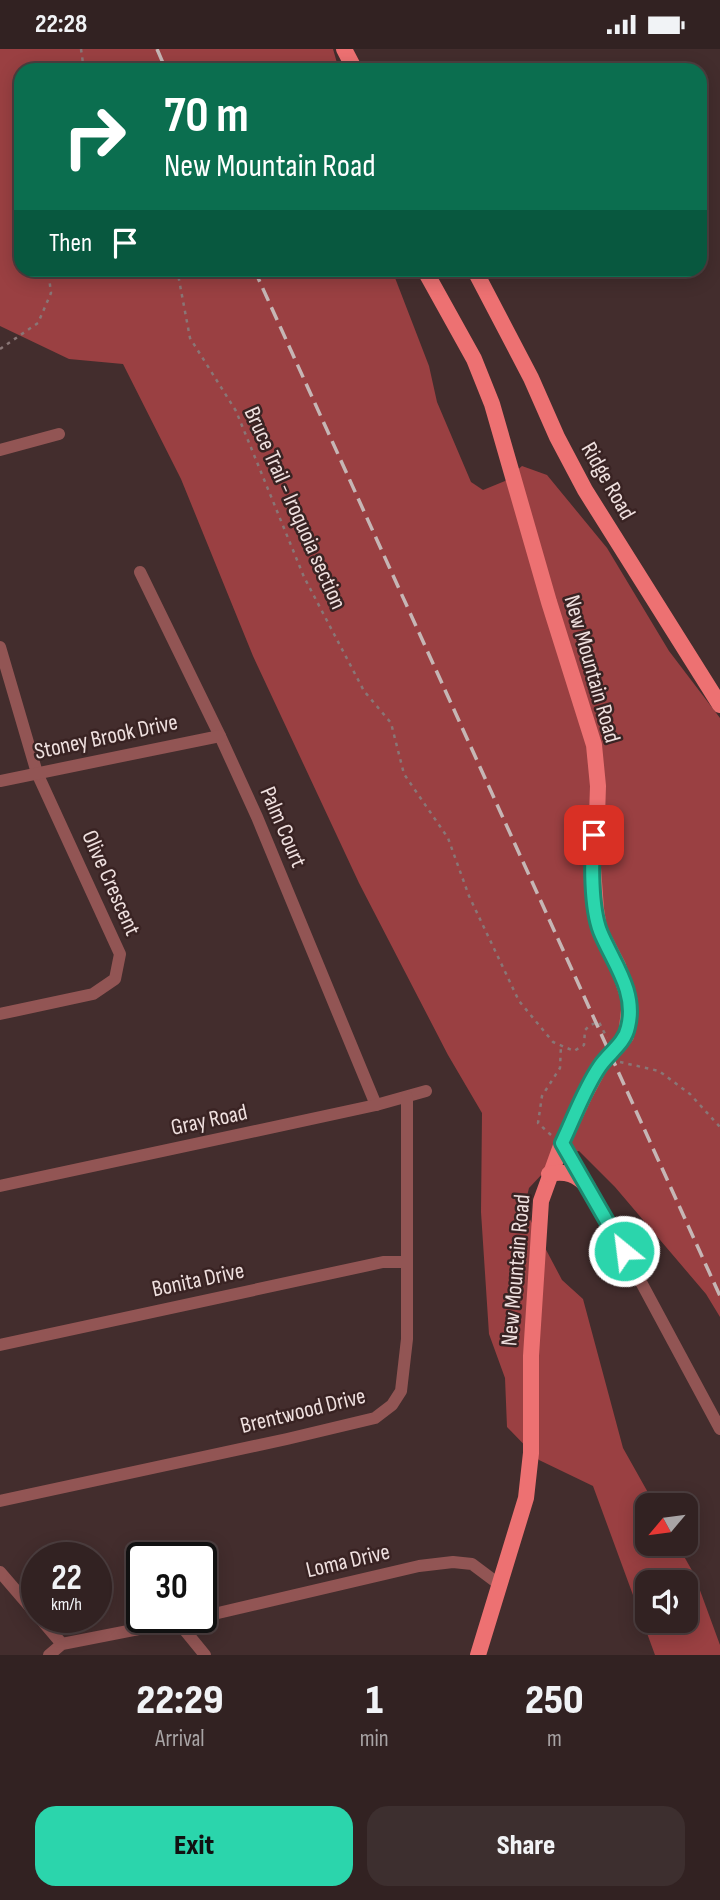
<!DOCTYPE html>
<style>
:root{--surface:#322222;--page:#3d2f2f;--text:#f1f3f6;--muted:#a8a4a5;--line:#4d3f40;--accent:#2bd5ac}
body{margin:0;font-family:"Sofia Sans Condensed",sans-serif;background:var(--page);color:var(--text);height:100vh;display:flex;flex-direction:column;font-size:26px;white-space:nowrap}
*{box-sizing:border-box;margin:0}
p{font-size:23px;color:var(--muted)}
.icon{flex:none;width:38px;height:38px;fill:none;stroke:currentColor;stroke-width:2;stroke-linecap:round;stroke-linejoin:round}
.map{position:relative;height:1606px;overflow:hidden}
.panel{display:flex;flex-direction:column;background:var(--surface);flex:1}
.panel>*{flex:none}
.banner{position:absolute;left:14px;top:14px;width:693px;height:214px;border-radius:21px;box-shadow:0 4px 18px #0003,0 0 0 2px var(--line);background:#0b6e4f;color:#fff;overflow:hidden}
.needle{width:46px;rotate:241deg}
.tools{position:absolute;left:635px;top:1444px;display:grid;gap:14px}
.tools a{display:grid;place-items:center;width:63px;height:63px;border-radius:14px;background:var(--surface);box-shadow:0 4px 18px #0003,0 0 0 2px var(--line);font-size:35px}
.speed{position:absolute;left:21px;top:1493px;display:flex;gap:14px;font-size:35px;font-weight:700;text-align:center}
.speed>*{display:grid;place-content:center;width:91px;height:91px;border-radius:50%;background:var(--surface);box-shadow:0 4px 18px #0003,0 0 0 2px var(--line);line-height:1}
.speed small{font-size:18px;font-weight:400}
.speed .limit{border:4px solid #111;border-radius:10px;background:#fff;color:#111}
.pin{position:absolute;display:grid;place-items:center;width:60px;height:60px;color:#fff;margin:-30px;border-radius:14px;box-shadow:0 4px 10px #0006}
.me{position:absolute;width:77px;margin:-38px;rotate:331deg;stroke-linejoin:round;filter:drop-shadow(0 0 5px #0008)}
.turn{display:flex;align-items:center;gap:24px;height:147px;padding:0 35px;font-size:32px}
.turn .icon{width:91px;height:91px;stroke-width:2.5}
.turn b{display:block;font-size:49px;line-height:60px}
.then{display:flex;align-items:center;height:66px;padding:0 35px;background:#0003;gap:14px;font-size:26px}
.eta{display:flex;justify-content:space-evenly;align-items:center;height:119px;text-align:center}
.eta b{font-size:42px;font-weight:800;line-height:49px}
.action{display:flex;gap:14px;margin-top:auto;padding:14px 35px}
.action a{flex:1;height:80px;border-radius:21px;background:var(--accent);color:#111;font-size:28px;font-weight:800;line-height:80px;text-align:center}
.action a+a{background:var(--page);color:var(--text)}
.status{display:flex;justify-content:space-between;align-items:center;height:49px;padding:0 35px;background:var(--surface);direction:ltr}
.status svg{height:19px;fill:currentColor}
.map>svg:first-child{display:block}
.forest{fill:#9a4042;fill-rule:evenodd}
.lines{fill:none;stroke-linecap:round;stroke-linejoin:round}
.path{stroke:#897676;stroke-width:2.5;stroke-dasharray:3.5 5;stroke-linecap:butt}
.minor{stroke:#925554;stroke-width:12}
.major{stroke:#ed7172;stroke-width:16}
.rail{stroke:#c6b6b5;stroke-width:3.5;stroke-dasharray:14 7;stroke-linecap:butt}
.route-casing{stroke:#1c8a70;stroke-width:18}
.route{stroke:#2bd5ac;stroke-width:12}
.labels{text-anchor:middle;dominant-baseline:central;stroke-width:5;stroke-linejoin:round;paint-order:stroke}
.street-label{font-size:23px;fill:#efe0df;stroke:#392323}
</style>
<div class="status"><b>22:28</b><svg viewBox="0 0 49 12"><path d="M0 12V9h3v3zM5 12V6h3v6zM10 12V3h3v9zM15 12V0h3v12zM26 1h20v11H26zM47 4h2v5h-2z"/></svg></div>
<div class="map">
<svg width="720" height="1606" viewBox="0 0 720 1606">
<rect width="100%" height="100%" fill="#432d2d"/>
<path class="forest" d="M 0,0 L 333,0 L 339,21 L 21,21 L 21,220 L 392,221 L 429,317 L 437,353 L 471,433 L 483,441 L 505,432 L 522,417 L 547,426 L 607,499 L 669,602 L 720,669 L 720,1268 L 706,1245 L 615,1138 L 579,1102 L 560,1106 L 529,1139 L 524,1159 L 562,1231 L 583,1250 L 623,1399 L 655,1456 L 648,1456 L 648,1494 L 677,1495 L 694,1525 L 720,1596 L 720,1606 L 655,1606 L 593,1437 L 539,1411 L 507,1378 L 505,1329 L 489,1285 L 481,1163 L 482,1064 L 448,1006 L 359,834 L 253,607 L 181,430 L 123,315 L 69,310 L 0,277 ZM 648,1533 L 686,1533 L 686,1572 L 648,1572 Z"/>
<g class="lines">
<g class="path">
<polyline points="81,0 84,21"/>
<polyline points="177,220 190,289 236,362 304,528 364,642 391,674 404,725 448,789 469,847 519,952 553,993 574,1002 584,996 585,981 590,976 599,973 607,989"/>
<polyline points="0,300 38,274 51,244 48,220"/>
<polyline points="620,1013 659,1022 690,1045 720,1078"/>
<polyline points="551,1086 538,1074 542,1047 560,1019 561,996"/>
</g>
<g class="minor">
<polyline points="0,401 59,385"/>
<polyline points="140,523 220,687 257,768 376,1056"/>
<polyline points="0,598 37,724 120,905 115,930 93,945 0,965"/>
<polyline points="0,732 220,687"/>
<polyline points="562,1094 613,1181 720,1380"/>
<polyline points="0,1137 376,1056 426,1042"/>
<polyline points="0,1296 383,1213 407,1213"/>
<polyline points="0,1452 287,1390 375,1369 392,1356 401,1342 407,1290 407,1048"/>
<polyline points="0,1523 37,1566"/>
<polyline points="39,1568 62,1595"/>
<polyline points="201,1568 419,1517 453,1513 472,1515 500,1536"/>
<polyline points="178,1573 205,1606"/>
<polyline points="49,1606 62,1595 200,1568"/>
</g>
<g class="major">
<polyline points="344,0 355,21"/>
<polyline points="424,220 474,310 492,355 549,553 594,696 598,737 597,767 592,805 596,860 599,880 618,917 630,953 626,987 600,1017 584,1047 562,1094 541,1152 531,1307 531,1404 526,1449 478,1606"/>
<polyline points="474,220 531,329 557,388 585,441 720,656"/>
<path d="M 549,1125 C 566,1121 577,1126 588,1138"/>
</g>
<g class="rail">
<polyline points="157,0 166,21"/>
<polyline points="254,220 720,1247"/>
</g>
</g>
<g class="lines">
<defs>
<path id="route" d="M 594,786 C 591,812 591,858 600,882 C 613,914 637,942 628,978 C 625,994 609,1004 600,1017 C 584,1040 574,1069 562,1094 L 624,1202"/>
</defs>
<use href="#route" class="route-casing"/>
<use href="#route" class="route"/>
</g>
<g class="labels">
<g class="street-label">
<text transform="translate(608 432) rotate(60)">Ridge Road</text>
<text transform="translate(295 459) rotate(66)">Bruce Trail - Iroquoia section</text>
<text transform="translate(592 620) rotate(74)">New Mountain Road</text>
<text transform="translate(106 688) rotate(-12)">Stoney Brook Drive</text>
<text transform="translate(283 778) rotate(67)">Palm Court</text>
<text transform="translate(111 834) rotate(66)">Olive Crescent</text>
<text transform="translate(209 1071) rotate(-12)">Gray Road</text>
<text transform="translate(516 1221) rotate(-85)">New Mountain Road</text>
<text transform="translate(198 1231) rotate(-12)">Bonita Drive</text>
<text transform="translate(303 1362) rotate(-14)">Brentwood Drive</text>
<text transform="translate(348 1512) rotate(-13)">Loma Drive</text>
</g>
</g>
</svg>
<div class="tools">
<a><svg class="needle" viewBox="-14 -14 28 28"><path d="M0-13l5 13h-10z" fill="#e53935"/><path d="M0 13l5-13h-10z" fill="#a8a4a5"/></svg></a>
<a><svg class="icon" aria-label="sound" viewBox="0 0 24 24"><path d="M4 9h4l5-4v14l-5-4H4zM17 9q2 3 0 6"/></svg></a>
</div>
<div class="speed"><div>22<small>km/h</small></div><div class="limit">30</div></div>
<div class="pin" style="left:594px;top:786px;background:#d93025"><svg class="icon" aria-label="arrive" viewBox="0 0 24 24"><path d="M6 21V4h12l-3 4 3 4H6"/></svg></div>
<svg class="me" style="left:624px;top:1202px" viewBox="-20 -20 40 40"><circle r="17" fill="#2bd5ac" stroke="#fff" stroke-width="3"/><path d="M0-11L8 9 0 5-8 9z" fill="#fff"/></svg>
<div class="banner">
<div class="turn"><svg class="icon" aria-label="right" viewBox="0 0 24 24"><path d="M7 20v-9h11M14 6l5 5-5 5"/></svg><div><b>70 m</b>New Mountain Road</div></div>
<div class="then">Then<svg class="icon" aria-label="arrive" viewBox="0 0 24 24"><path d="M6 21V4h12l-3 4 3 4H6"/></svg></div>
</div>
</div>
<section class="panel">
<div class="eta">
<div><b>22:29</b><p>Arrival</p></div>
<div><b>1</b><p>min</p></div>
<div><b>250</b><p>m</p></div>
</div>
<div class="action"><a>Exit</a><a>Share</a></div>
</section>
